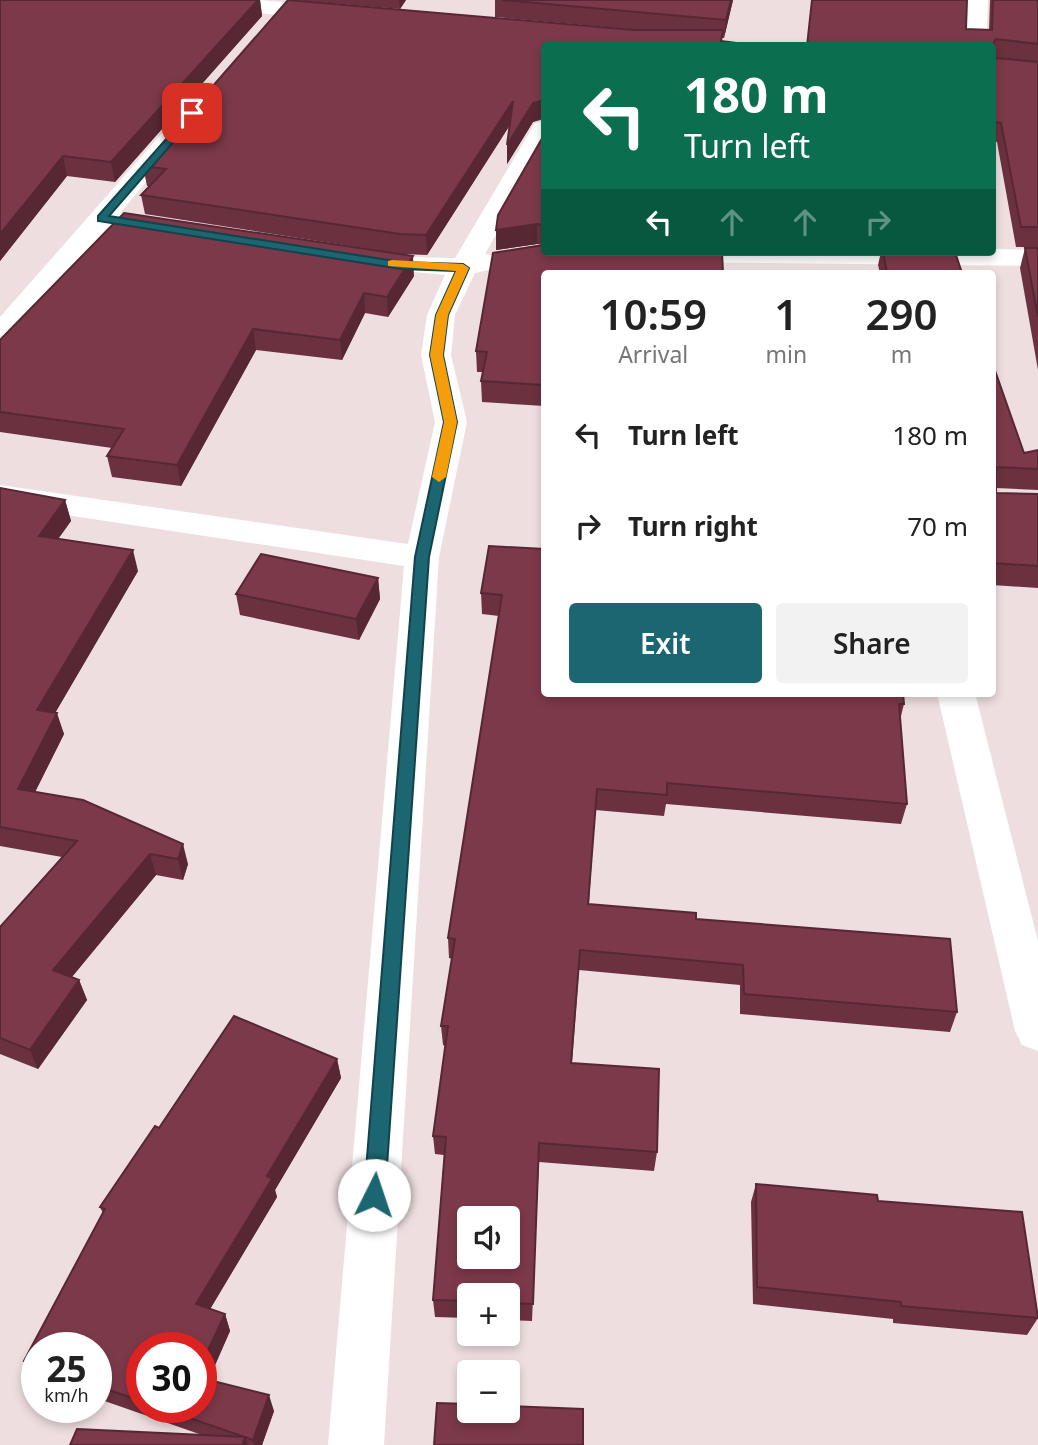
<!DOCTYPE html>
<meta charset="utf-8">
<style>
:root{--surface:#fff;--page:#f2f2f2;--text:#222;--muted:#767676;--accent:#1c6672}
body{margin:0;font-family:"Noto Sans",sans-serif;background:var(--page);color:var(--text);height:100vh;display:flex;flex-direction:column;font-size:26px;white-space:nowrap}
*{box-sizing:border-box;margin:0}
p{font-size:23px;color:var(--muted)}
.icon{flex:none;width:38px;height:38px;fill:none;stroke:currentColor;stroke-width:2;stroke-linecap:round;stroke-linejoin:round}
.map{position:relative;flex:1;overflow:hidden}
.details{position:absolute;left:541px;top:270px;width:455px;height:427px;display:flex;flex-direction:column;background:var(--surface);border-radius:7px;box-shadow:0 4px 10px #0003}
.details>*{flex:none}
.hud{position:absolute;left:541px;top:42px;width:455px;height:214px;border-radius:7px;box-shadow:0 4px 10px #0003;background:#0b6e4f;color:#fff;overflow:hidden}
.fabs{position:absolute;left:457px;top:1206px;display:grid;gap:14px}
.fabs a{display:grid;place-items:center;width:63px;height:63px;border-radius:7px;background:var(--surface);box-shadow:0 4px 10px #0003;font-size:35px}
.speed{position:absolute;left:21px;top:1332px;display:flex;gap:14px;font-size:35px;font-weight:700;text-align:center}
.speed>*{display:grid;place-content:center;width:91px;height:91px;border-radius:50%;background:var(--surface);box-shadow:0 4px 10px #0003;line-height:1}
.speed small{font-size:18px;font-weight:400}
.speed .limit{border:10px solid #d22;background:#fff;color:#111}
.pin{position:absolute;display:grid;place-items:center;width:60px;height:60px;color:#fff;margin:-30px;border-radius:14px;box-shadow:0 4px 10px #0006}
.me{position:absolute;width:77px;margin:-38px;rotate:4deg;stroke-linejoin:round;filter:drop-shadow(0 0 5px #0008)}
.turn{display:flex;align-items:center;gap:24px;height:147px;padding:0 28px;font-size:32px}
.turn .icon{width:91px;height:91px;stroke-width:2.5}
.turn b{display:block;font-size:49px;line-height:60px}
.lanes{display:flex;align-items:center;height:66px;padding:0 28px;background:#0003;justify-content:center;gap:35px;direction:ltr}
.lanes .off{opacity:.35}
.eta{display:flex;justify-content:space-evenly;align-items:center;height:119px;text-align:center}
.eta b{font-size:42px;font-weight:600;line-height:49px}
.action{display:flex;gap:14px;margin-top:auto;padding:14px 28px}
.action a{flex:1;height:80px;border-radius:7px;background:var(--accent);color:#fff;font-size:28px;font-weight:600;line-height:80px;text-align:center}
.action a+a{background:var(--page);color:var(--text)}
ul{padding:0;list-style:none}
li{display:flex;align-items:center;gap:21px;height:91px;padding:0 28px}
li div{flex:1}
li b{display:block;font-size:26px}
li em{font-style:normal}
.map>svg:first-child{display:block}
.lines{fill:none;stroke-linecap:round;stroke-linejoin:round}
.street{fill:#fff;fill-rule:evenodd}
.wall{fill:#6b313f;fill-rule:evenodd}
.shaded-wall{fill:#572833}
.building{fill:#7c3949;stroke:#572833;stroke-width:2;fill-rule:evenodd}
.route{fill:#1c6672;stroke:#12424a;stroke-width:2}
.slow{fill:#f59e0b}
</style>
<div class="map">
<svg width="1038" height="1445" viewBox="0 0 1038 1445">
<rect width="100%" height="100%" fill="#eedee0"/>
<g class="lines">
<g class="street">
<polygon points="176,0 259,0 331,6 339,8 342,13 339,18 331,20 187,6 179,5"/>
<polygon points="966,0 988,0 986,46 964,46"/>
<polygon points="544,121 544,149 485,254 497,256 501,262 497,268 475,273 455,315 451,355 467,422 439,557 384,1445 328,1445 404,566 0,505 0,485 408,544 435,422 421,355 427,315 445,275 363,267 353,265 349,259 353,253 363,251 409,257 455,258 532,128 535,123"/>
<polygon points="179,122 188,124 191,129 120,213 179,223 182,229 179,235 169,237 108,227 10,341 0,344 0,317 170,124"/>
<polygon points="992,249 1038,250 1038,266 669,262 659,260 655,254 992,252"/>
<polygon points="937,693 975,693 1038,941 1038,1051 1022,1045 1015,1031"/>
</g>
</g>
<g class="wall">
<polygon points="0,0 260,0 262,16 115,182 67,176 0,261"/>
<polygon points="288,0 634,30 639,30 495,17 495,0 733,0 724,38 722,38 722,41 760,46 544,46 544,119 533,122 507,164 507,145 510,125 427,255 401,254 145,214 141,195 149,186 147,186 143,166"/>
<polygon points="293,0 406,0 400,9"/>
<polygon points="990,0 1038,0 1038,247 1016,247 997,142 992,141 992,46 966,29 989,30"/>
<polygon points="544,135 544,245 537,244 496,250"/>
<polygon points="1025,248 1038,248 1038,370 1020,268"/>
<polygon points="881,252 955,252 962,273 880,273 878,265"/>
<polygon points="544,273 544,406 482,402 481,381 483,372 477,372 476,351"/>
<polygon points="414,276 388,317 365,313 342,360 256,350 181,486 112,477 107,456 112,448 0,432 0,340"/>
<polygon points="992,362 1024,453 1038,450 1038,490 996,488 996,493 1038,494 1038,588 992,585"/>
<polygon points="0,488 65,500 71,521 58,539 138,571 55,713 64,734 35,792 83,800 188,864 183,880 156,875 72,977 79,980 87,1000 38,1069 0,1054 0,927 62,857 0,846"/>
<polygon points="489,546 904,704 900,720 907,804 901,824 666,804 664,816 595,810 589,904 696,919 957,1012 950,1032 740,1014 740,985 579,970 572,1063 657,1152 654,1171 539,1162 532,1321 508,1320 508,1295 469,1295 469,1318 435,1317 433,1300 444,1155 435,1154 433,1136 445,1046 443,1045 441,1026 452,959 449,958 448,938 499,616 482,614 481,593"/>
<polygon points="378,578 380,599 359,640 240,615 236,594"/>
<path d="M 337,1059 L 341,1078 L 275,1190 L 277,1197 L 210,1309 L 225,1314 L 230,1331 L 208,1380 L 274,1411 L 262,1445 L 70,1445 L 202,1435 L 96,1398 L 96,1348 L 37,1348 L 37,1378 L 34,1377 L 24,1361 L 103,1213 L 100,1207 L 159,1128 ZM 142,1348 L 201,1407 L 142,1407 Z"/>
<polygon points="756,1184 878,1201 1038,1318 1027,1335 893,1323 893,1319 753,1304 751,1202"/>
</g>
<g class="shaded-wall">
<polygon points="258,0 260,0 262,16 115,182 111,162"/>
<polygon points="399,0 406,0 400,9"/>
<polygon points="731,0 733,0 724,38 726,20"/>
<polygon points="544,99 543,118 533,122 507,164 507,145 533,103"/>
<polygon points="513,101 513,120 427,255 426,235"/>
<polygon points="63,156 67,176 0,261 0,234"/>
<polygon points="537,224 537,244 496,250 496,230"/>
<polygon points="413,256 414,276 388,317 387,297"/>
<polygon points="364,293 365,313 342,360 340,340"/>
<polygon points="253,329 256,350 181,486 177,465"/>
<polygon points="65,500 71,521 45,557 39,536"/>
<polygon points="133,550 138,571 44,732 37,710"/>
<polygon points="378,578 380,599 359,640 356,619"/>
<polygon points="57,713 64,734 26,810 18,789"/>
<polygon points="183,844 188,864 183,880 178,859"/>
<polygon points="150,854 156,875 61,990 53,970"/>
<polygon points="79,980 87,1000 38,1069 30,1050"/>
<polygon points="337,1059 341,1078 275,1190 277,1197 203,1321 196,1304 267,1176"/>
<polygon points="225,1314 230,1331 203,1393 201,1389 201,1365"/>
<polygon points="269,1395 274,1411 262,1445 255,1445 253,1440"/>
<polygon points="245,1437 248,1445 242,1445"/>
</g>
<g class="building">
<polygon points="0,0 258,0 111,162 63,156 0,234"/>
<polygon points="288,0 634,30 723,30 721,41 760,46 544,46 544,100 533,103 507,145 513,101 426,235 400,234 141,195 166,169 143,166"/>
<polygon points="502,0 731,0 726,20"/>
<polygon points="812,0 967,0 966,29 992,30 993,0 1038,0 1038,44 996,39 994,42 994,55 996,58 1038,62 1038,227 1021,227 1001,123 992,122 992,46 807,46"/>
<polygon points="544,135 544,225 537,224 496,230 498,215"/>
<polygon points="124,213 413,256 387,297 364,293 340,340 253,329 177,465 107,456 124,429 0,412 0,340"/>
<polygon points="544,245 544,252 722,252 723,273 544,273 544,385 481,381 487,352 476,351 493,253 537,246"/>
<polygon points="1025,248 1038,248 1038,317"/>
<polygon points="883,252 955,252 962,273 887,273"/>
<polygon points="992,362 1024,453 1038,450 1038,469 996,467 996,493 1038,494 1038,566 992,563"/>
<polygon points="0,488 65,500 39,536 133,550 37,710 57,713 18,789 83,800 183,844 178,859 150,854 53,970 79,980 30,1050 0,1038 0,927 77,841 0,827"/>
<path d="M 489,546 L 544,549 L 544,693 L 903,693 L 904,704 L 899,704 L 907,804 L 667,783 L 667,795 L 597,789 L 588,904 L 696,913 L 696,919 L 950,939 L 957,1012 L 744,994 L 743,965 L 580,950 L 571,1063 L 659,1069 L 657,1152 L 539,1143 L 533,1304 L 508,1303 L 508,1295 L 469,1295 L 469,1301 L 433,1300 L 446,1137 L 433,1136 L 448,1026 L 441,1026 L 455,939 L 448,938 L 502,595 L 481,593 ZM 469,1218 L 508,1218 L 508,1256 L 469,1256 Z"/>
<polygon points="261,554 378,578 356,619 236,594"/>
<polygon points="234,1016 337,1059 267,1176 272,1179 196,1304 225,1314 201,1365 201,1348 142,1348 142,1401 96,1386 96,1348 37,1348 37,1365 24,1361 105,1209 100,1207 155,1126 159,1128"/>
<polygon points="756,1184 877,1195 878,1201 1022,1212 1038,1318 901,1306 901,1302 757,1287"/>
<polygon points="201,1378 269,1395 253,1440 158,1407 201,1407"/>
<polygon points="437,1403 469,1404 469,1410 508,1410 508,1406 583,1409 583,1445 434,1445"/>
<polygon points="77,1429 245,1437 242,1445 70,1445"/>
</g>
<polygon class="route" points="192,110 197,113 196,116 109,216 401,262 463,264 469,268 448,315 443,355 457,422 429,557 385,1195 382,1202 374,1205 367,1202 364,1195 415,557 444,422 430,355 436,315 456,271 401,269 98,221 98,216"/>
<polygon class="slow" points="392,260 463,264 469,268 448,315 443,355 457,422 446,477 439,482 432,477 444,422 430,355 436,315 456,271 388,266 388,261"/>
</svg>
<div class="fabs">
<a><svg class="icon" aria-label="sound" viewBox="0 0 24 24"><path d="M4 9h4l5-4v14l-5-4H4zM17 9q2 3 0 6"/></svg></a>
<a>+</a>
<a>−</a>
</div>
<div class="speed"><div>25<small>km/h</small></div><div class="limit">30</div></div>
<div class="pin" style="left:192px;top:113px;background:#d93025"><svg class="icon" aria-label="arrive" viewBox="0 0 24 24"><path d="M6 21V4h12l-3 4 3 4H6"/></svg></div>
<svg class="me" style="left:374px;top:1195px" viewBox="-20 -20 40 40"><circle r="19" fill="#fff"/><path d="M0-13L10 11 0 6-10 11z" fill="#1c6672"/></svg>
<div class="hud">
<div class="turn"><svg class="icon" aria-label="left" viewBox="0 0 24 24"><path d="M17 20v-9H6M10 6l-5 5 5 5"/></svg><div><b>180 m</b>Turn left</div></div>
<div class="lanes"><svg class="icon" aria-label="left" viewBox="0 0 24 24"><path d="M17 20v-9H6M10 6l-5 5 5 5"/></svg><svg class="icon off" aria-label="ahead" viewBox="0 0 24 24"><path d="M12 20V5M6 11l6-6 6 6"/></svg><svg class="icon off" aria-label="ahead" viewBox="0 0 24 24"><path d="M12 20V5M6 11l6-6 6 6"/></svg><svg class="icon off" aria-label="right" viewBox="0 0 24 24"><path d="M7 20v-9h11M14 6l5 5-5 5"/></svg></div>
</div>
<section class="details">
<div class="eta">
<div><b>10:59</b><p>Arrival</p></div>
<div><b>1</b><p>min</p></div>
<div><b>290</b><p>m</p></div>
</div>
<ul>
<li><svg class="icon" aria-label="left" viewBox="0 0 24 24"><path d="M17 20v-9H6M10 6l-5 5 5 5"/></svg><div><b>Turn left</b></div><em>180 m</em></li>
<li><svg class="icon" aria-label="right" viewBox="0 0 24 24"><path d="M7 20v-9h11M14 6l5 5-5 5"/></svg><div><b>Turn right</b></div><em>70 m</em></li>
</ul>
<div class="action"><a>Exit</a><a>Share</a></div>
</section>
</div>
